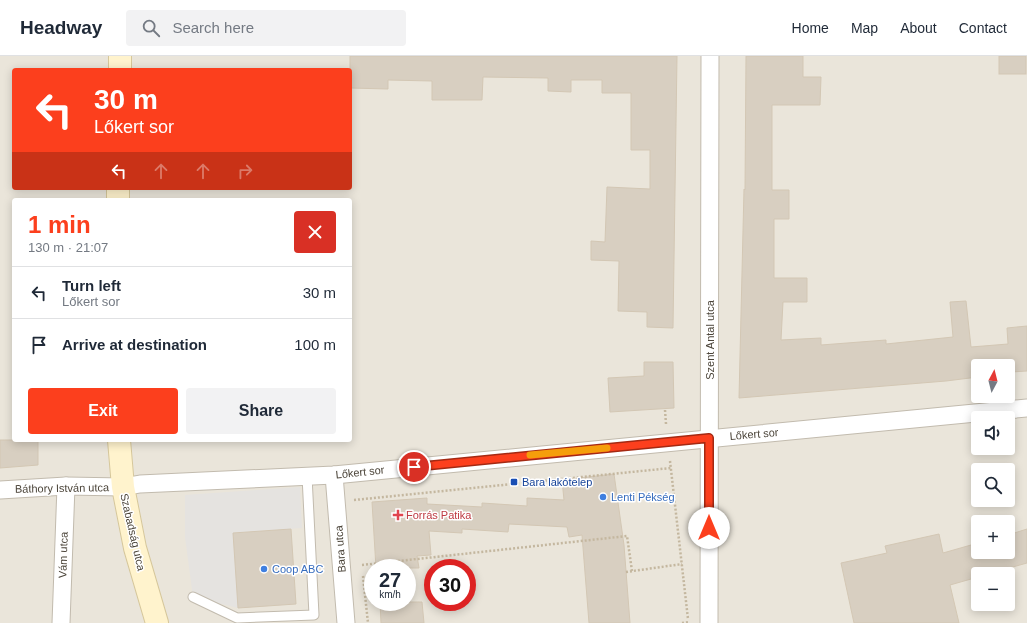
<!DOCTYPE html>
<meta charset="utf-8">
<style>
:root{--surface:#fff;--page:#f2f2f3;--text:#1f2937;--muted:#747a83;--line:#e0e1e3;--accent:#fc3f1d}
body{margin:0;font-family:Helvetica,sans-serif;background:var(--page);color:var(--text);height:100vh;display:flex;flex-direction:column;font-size:15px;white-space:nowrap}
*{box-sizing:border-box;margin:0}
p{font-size:13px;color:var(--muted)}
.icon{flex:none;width:22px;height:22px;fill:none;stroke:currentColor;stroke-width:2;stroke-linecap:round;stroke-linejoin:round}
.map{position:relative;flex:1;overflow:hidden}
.details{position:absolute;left:12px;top:142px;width:340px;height:244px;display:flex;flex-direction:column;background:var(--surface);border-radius:4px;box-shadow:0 2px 10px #0003}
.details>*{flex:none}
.guide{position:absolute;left:12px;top:12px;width:340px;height:122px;border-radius:4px;box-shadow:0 2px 10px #0003;background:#fc3f1d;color:#fff;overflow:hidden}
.needle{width:26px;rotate:7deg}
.controls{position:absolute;left:971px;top:303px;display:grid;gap:8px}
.controls a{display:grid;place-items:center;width:44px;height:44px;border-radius:4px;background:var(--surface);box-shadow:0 2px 10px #0003;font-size:20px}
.speed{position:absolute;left:364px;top:503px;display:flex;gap:8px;font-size:20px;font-weight:700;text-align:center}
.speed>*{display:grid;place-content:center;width:52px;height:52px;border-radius:50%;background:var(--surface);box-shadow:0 2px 10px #0003;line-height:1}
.speed small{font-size:10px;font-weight:400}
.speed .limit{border:6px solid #d22;background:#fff;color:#111}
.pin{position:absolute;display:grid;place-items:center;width:34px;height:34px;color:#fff;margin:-17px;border:2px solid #fff;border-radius:50%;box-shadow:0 1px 4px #0007}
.me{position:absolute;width:44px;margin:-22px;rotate:0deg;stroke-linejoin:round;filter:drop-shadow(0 0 3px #0008)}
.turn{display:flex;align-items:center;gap:14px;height:84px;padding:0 16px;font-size:18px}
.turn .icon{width:52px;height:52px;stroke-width:2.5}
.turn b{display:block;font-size:28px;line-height:34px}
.lanes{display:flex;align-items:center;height:38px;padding:0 16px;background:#0003;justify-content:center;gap:20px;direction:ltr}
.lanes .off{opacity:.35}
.round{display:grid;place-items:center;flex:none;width:42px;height:42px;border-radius:4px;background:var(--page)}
.overview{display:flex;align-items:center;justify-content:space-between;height:68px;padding:0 16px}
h1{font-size:24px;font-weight:700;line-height:30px;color:var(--accent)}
.primary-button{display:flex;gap:8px;margin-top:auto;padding:8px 16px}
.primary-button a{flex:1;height:46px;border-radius:4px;background:var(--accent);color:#fff;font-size:16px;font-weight:700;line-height:46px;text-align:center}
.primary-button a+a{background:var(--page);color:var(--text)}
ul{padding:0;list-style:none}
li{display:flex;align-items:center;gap:12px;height:52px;padding:0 16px;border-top:1px solid var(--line)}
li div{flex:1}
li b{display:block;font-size:15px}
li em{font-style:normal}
header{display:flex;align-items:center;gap:24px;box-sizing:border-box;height:56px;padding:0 20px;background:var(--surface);border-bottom:1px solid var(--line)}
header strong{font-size:19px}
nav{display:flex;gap:22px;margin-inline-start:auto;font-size:14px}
.search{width:280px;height:36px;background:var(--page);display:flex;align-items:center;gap:10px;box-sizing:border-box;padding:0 14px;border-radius:4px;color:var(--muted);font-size:15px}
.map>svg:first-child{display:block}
.residential{fill:#eae5da;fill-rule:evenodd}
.parking{fill:#e5e3e0}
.building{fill:#d8cfc1;stroke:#d3c7b4}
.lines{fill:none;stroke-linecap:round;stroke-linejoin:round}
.service-casing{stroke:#c2bbae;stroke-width:11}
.minor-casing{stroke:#c2bbae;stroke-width:19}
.secondary-casing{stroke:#d6c79b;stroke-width:24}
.path{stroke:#c4b79f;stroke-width:2.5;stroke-dasharray:2 2;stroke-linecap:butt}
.service{stroke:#fff;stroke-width:9}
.minor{stroke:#fff;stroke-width:17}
.secondary{stroke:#fff3cd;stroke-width:22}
.route-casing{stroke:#a42913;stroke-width:10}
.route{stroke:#fc3f1d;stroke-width:7}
.slow{stroke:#f59e0b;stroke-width:7}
.transit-dot{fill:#1a4fb4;stroke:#fff;stroke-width:1.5}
.shop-dot{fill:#3f7fe0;stroke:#fff;stroke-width:1.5}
.health-dot{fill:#e0444e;stroke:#fff;stroke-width:1.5}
.labels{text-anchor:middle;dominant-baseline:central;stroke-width:3;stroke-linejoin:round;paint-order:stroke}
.street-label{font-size:11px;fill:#4b4439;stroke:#fff}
.transit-label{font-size:11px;fill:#164399;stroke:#fff;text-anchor:start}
.shop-label{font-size:11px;fill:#366cbe;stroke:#fff;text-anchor:start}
.health-label{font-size:11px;fill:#be3a42;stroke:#fff;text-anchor:start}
</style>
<header>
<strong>Headway</strong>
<div class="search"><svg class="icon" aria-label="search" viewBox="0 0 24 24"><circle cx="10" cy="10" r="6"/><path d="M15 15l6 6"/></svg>Search here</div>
<nav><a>Home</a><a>Map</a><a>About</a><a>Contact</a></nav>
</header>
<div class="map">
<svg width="1027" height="567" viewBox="0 0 1027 567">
<rect width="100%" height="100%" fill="#f6f3ec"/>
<path class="residential" d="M 0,0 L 1027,0 L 1027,567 L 0,567 ZM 14,14 L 350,14 L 350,132 L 14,132 ZM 14,144 L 350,144 L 350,384 L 14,384 ZM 978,310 L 1008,310 L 1008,340 L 978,340 ZM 978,362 L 1008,362 L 1008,392 L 978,392 ZM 978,414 L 1008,414 L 1008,444 L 978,444 ZM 978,466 L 1008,466 L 1008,496 L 978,496 ZM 373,512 L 407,512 L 407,546 L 373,546 ZM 433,512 L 467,512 L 467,546 L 433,546 ZM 978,518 L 1008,518 L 1008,548 L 978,548 Z"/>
<polygon class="parking" points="300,431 302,472 233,477 238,552 193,541 185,481 185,439"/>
<g class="building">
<polygon points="350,0 677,0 673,272 647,271 647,256 618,255 619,205 591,204 591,185 605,186 607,131 650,133 650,94 631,94 631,37 602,37 602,24 571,24 571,36 548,35 548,22 483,21 482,44 432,44 432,25 388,24 388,33 350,32"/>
<polygon points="746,0 803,0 803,21 821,21 820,49 772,49 772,134 789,134 789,163 774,163 774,222 807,222 807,246 783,246 781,284 821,282 821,289 886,284 886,288 953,281 950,246 966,245 971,291 1008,288 1007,272 1027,270 1027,315 1011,316 1011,310 978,310 978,321 946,325 739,342 744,133 745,134"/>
<rect x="999" y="0" width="27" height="18"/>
<polygon points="644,306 673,306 674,352 610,356 608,322 644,320"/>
<polygon points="0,384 38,384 38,409 0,412"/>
<polygon points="614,418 624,489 630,567 589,567 582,479 569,481 567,471 509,468 508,476 462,473 462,477 429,475 431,499 417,500 419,512 376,512 372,446 427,442 427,448 482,451 482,447 527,450 527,442 564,444 562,424"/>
<polygon points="291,473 296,548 238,552 233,477"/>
<polygon points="1027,473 1027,507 988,518 978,518 978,521 950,529 959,567 854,567 841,507 887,497 885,490 939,478 943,497 978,487 978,496 1008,496 1008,479"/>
<polygon points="380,546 422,546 424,567 381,567"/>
</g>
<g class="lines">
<defs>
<polyline id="service" points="193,541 237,562 314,559 307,420"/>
<g id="minor">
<polyline points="334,419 346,567"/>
<polyline points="0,434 66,430 123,431 140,428 334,419 1027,352"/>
<polyline points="61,567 66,430"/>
<polyline points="709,567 710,0"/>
</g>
<g id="secondary">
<polyline points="120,14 120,0"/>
<polyline points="118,144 118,132"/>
<polyline points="119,384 123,431 135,492 157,567"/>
</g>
</defs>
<use href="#service" class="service-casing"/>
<use href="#minor" class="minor-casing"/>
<use href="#secondary" class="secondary-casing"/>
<g class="path">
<polyline points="665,354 666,368"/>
<polyline points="670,405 688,563"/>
<polyline points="354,444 671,412"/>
<polyline points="362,509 627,480 632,515"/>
<polyline points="626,516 682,508"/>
<polyline points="363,520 368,567"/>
<polyline points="682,567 689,566"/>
</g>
<use href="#service" class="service"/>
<use href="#minor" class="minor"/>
<use href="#secondary" class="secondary"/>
</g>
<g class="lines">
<defs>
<polyline id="route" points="414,411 709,382 709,472"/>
</defs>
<use href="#route" class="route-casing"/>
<use href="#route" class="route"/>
<polyline class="slow" points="530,399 607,392"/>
</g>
<rect class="transit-dot" x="510" y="422" width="8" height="8" rx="2"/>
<g class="shop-dot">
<circle cx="603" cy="441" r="4"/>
<circle cx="264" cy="513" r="4"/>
</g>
<path class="health-dot" d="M396 453h4v4h4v4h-4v4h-4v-4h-4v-4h4z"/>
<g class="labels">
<g class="street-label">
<text transform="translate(710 284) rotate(-90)">Szent Antal utca</text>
<text transform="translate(754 378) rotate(-5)">Lőkert sor</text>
<text transform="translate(360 416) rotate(-6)">Lőkert sor</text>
<text transform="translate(62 432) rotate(-1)">Báthory István utca</text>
<text transform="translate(133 476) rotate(77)">Szabadság utca</text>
<text transform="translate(340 493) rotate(-94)">Bara utca</text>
<text transform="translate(63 499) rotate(-88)">Vám utca</text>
</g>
<g class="transit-label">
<text x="522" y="426">Bara lakótelep</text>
</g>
<g class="shop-label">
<text x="611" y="441">Lenti Pékség</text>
<text x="272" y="513">Coop ABC</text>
</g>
<g class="health-label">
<text x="406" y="459">Forrás Patika</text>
</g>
</g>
</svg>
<div class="controls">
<a><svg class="needle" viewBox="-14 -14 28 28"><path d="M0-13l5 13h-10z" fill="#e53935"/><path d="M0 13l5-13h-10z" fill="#747a83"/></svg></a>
<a><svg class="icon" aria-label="sound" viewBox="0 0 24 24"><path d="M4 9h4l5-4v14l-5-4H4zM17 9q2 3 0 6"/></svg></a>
<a><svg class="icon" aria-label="search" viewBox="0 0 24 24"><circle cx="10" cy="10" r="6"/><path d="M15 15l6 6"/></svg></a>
<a>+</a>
<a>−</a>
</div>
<div class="speed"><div>27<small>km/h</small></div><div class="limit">30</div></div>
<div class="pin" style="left:414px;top:411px;background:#d93025"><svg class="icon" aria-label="arrive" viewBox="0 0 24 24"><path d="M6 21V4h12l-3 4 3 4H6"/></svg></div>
<svg class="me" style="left:709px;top:472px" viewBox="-20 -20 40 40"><circle r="19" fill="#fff"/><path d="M0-13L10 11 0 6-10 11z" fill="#fc3f1d"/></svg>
<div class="guide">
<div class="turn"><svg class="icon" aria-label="left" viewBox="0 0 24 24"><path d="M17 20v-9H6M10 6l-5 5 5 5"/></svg><div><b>30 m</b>Lőkert sor</div></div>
<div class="lanes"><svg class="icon" aria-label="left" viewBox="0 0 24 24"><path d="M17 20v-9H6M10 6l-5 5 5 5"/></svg><svg class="icon off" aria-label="ahead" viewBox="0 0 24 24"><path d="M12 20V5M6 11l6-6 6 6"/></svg><svg class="icon off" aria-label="ahead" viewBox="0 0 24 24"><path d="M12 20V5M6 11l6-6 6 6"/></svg><svg class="icon off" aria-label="right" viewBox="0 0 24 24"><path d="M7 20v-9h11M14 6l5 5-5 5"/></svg></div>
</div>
<section class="details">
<div class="overview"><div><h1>1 min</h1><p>130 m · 21:07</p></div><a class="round" style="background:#d93025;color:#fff"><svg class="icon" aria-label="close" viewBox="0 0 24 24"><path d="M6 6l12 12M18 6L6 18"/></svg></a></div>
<ul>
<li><svg class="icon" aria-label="left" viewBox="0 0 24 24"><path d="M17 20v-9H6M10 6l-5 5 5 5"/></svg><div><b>Turn left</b><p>Lőkert sor</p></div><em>30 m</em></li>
<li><svg class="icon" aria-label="arrive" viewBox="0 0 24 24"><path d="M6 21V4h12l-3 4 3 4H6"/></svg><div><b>Arrive at destination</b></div><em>100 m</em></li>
</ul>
<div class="primary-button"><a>Exit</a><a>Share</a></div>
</section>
</div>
